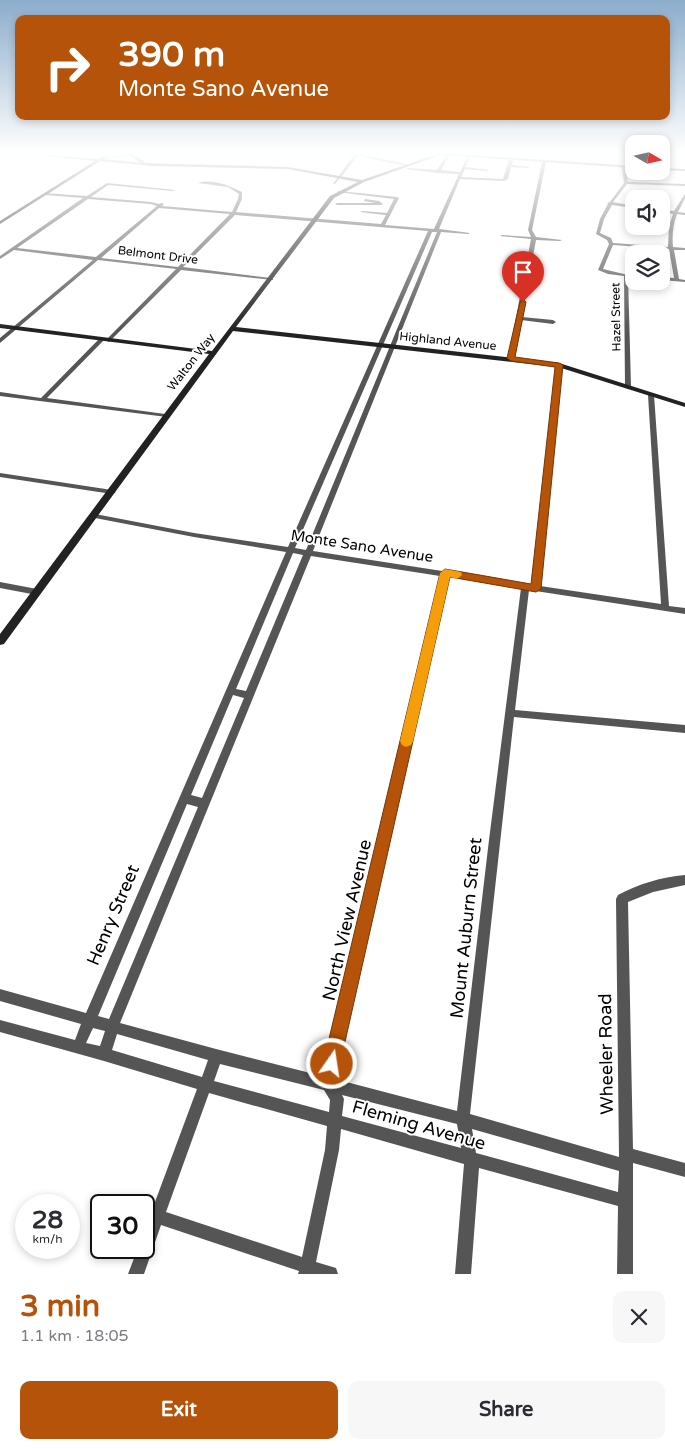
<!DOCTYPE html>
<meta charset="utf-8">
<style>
:root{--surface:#fff;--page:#f7f7f7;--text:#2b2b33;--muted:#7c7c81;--accent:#b45309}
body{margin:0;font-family:"Varela Round",sans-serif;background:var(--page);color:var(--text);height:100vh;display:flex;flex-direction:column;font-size:19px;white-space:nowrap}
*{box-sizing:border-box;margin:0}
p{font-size:16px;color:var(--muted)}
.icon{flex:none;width:28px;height:28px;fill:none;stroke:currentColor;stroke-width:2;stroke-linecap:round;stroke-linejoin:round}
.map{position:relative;height:1274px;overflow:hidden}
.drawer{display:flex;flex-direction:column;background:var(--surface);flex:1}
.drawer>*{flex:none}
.top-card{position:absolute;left:15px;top:15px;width:655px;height:105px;border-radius:10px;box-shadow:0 2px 8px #0003;background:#b45309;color:#fff;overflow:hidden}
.needle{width:32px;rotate:99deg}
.controls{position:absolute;left:625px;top:135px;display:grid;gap:10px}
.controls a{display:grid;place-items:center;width:45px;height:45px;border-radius:10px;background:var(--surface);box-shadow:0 2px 8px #0003;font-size:25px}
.speed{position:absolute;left:15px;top:1194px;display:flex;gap:10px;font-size:25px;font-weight:700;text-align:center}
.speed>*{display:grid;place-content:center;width:65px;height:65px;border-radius:50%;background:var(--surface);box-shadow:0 2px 8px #0003;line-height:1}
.speed small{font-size:12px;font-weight:400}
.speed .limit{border:2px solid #111;border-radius:8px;background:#fff;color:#111}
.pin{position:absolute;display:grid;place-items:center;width:42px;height:42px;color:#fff;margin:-51px -21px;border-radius:50% 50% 50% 0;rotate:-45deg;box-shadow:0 0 5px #0007}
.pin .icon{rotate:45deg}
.me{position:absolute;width:55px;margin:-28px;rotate:13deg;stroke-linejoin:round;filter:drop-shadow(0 0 4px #0008)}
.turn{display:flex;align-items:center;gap:18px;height:105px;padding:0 20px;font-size:22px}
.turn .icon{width:65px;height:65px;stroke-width:2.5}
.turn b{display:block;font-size:35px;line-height:42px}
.round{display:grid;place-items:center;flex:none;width:52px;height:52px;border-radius:10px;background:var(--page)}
.summary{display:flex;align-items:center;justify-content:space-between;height:85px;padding:0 20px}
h1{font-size:30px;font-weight:700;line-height:38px;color:var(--accent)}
.button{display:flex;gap:10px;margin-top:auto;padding:10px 20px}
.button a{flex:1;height:58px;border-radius:10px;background:var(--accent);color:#fff;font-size:20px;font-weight:700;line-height:58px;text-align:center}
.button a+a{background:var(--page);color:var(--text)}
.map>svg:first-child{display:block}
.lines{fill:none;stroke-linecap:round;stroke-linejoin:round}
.street{fill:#555;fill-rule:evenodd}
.secondary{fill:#222;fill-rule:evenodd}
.route{fill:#b45309;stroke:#753606}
.slow{fill:#f59e0b}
.labels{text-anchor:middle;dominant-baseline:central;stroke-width:4;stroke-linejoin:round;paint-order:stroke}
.far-street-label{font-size:12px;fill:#000;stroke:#fff}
.street-label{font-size:15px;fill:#000;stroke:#fff}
.near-street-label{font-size:18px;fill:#000;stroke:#fff}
</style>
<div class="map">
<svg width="685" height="1274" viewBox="0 0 685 1274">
<rect width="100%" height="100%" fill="#fff"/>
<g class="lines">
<g class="street">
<polygon points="35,153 40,153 36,155"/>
<polygon points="134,153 142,153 101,160 99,159"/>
<polygon points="348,153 357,153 409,165 407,166 358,156 335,184 333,184 354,155"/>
<path d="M 447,155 L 449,156 L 441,170 L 460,172 L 468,156 L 470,157 L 465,167 L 489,170 L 487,171 L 465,169 L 461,177 L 503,179 L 509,160 L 511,159 L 513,160 L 512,165 L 530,167 L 528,168 L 511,167 L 508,179 L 504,181 L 460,179 L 439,229 L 470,233 L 468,234 L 441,232 L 313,551 L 532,585 L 556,365 L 559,363 L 562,365 L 540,586 L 661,604 L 648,395 L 651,393 L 654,395 L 669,606 L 685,608 L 685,614 L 529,590 L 515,710 L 685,725 L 685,733 L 514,717 L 470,1114 L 619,1157 L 616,899 L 618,895 C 639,884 661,877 685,875 L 685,885 L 653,892 L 628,902 L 633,1149 L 685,1163 L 685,1177 L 633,1163 L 633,1274 L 617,1274 L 618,1206 L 479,1168 L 471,1274 L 455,1274 L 464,1164 L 341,1129 L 339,1150 L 316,1262 L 336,1268 L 338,1274 L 298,1274 L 299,1271 L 161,1225 L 144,1274 L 128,1274 L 138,1248 L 144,1248 L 144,1232 L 149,1218 L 149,1216 L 152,1210 L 197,1089 L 104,1061 L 0,1032 L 0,1020 L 75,1040 L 81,1024 L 0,1001 L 0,989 L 86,1013 L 286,552 L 194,537 L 95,518 L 91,516 L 95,514 L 194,533 L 288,547 L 428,231 L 235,215 L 183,267 L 271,278 L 273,279 L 273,280 L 181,270 L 109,342 L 107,341 L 107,339 L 176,269 L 98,260 L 0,343 L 0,338 L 93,260 L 14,250 L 0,259 L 0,256 L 83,198 L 45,195 L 44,193 L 87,196 L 107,183 L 175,190 L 173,191 L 108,185 L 91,197 L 151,202 L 159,204 L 162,203 L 164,204 L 162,206 L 232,212 L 238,199 L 239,194 L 228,187 L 198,183 C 211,178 231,186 242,192 L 242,199 L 236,212 L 381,224 L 386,215 L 360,212 L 362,211 L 387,213 L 394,199 L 337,192 L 339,191 L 397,197 L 399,198 L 385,225 L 434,229 L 459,174 L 438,173 L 406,169 L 408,168 L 437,170 ZM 88,199 L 151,204 L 157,206 L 96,257 L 17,248 ZM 159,208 L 230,214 L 178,267 L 101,258 ZM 432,232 L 437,232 L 306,550 L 295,548 ZM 293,553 L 303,555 L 246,691 L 236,689 ZM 311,556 L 440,576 L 322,1076 L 216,1049 L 120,1023 ZM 448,577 L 521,588 L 489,840 L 457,1111 L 335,1079 ZM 233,695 L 244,698 L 202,798 L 191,795 ZM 187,804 L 198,807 L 109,1019 L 98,1016 ZM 93,1028 L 105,1031 L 100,1046 L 86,1043 ZM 117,1034 L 208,1060 L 202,1077 L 112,1050 ZM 220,1064 L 324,1090 L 330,1100 L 329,1112 L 214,1081 ZM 209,1093 L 327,1126 L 325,1150 L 302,1257 L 166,1212 ZM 342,1095 L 457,1124 L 461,1148 L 342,1116 L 344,1099 ZM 472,1129 L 619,1171 L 618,1192 L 476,1153 Z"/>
<polygon points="544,161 546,162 532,230 536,237 562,240 560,241 536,240 522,317 553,320 556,322 553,324 521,320 514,359 511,361 508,359 531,239 500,236 502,235 531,237 528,230 542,162"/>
<path d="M 622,166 L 625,167 L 628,182 L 685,184 L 685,186 L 627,184 L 613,202 L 634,206 L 634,208 L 612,205 L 604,219 L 600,233 L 611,238 L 613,243 L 668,247 L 669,226 L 673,214 L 661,212 L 661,210 L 674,211 L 685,194 L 685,198 L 678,212 L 685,213 L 685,215 L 677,214 C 673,225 672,235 673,247 L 685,248 L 685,250 L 674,250 L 679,279 L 685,280 L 685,282 L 661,280 L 661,277 L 674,278 L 669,249 L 613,245 L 603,269 L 628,275 L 631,387 L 628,389 L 625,387 L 624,276 L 608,274 L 598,270 L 609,244 L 607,240 L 596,234 L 600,219 L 608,204 L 607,203 L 610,202 L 624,183 Z"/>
<polygon points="365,199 379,201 383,204 381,205 337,205 335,204 337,203 375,203 364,201"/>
<polygon points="100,338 105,339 47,398 165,414 167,415 167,417 0,396 0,392 41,398"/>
<polygon points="0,473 112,490 116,492 112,494 0,477"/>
<polygon points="0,582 37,589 41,592 37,595 0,588"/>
</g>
<g class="secondary">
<polygon points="20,153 98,159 107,153 112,153 103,159 141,163 126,153 131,153 144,161 144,163 288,167 362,180 440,153 634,166 634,168 441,155 364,182 334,198 236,327 559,363 685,403 685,407 558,367 233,331 4,644 0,645 0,634 209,354 0,328 0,324 212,351 330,196 358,182 288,169 153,166 100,161 0,224 0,221 95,161"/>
<polygon points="661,168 685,169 685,171 661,170"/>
</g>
</g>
<linearGradient id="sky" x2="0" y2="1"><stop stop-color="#8cadcc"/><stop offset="0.46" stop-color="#fff"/><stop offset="1" stop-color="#fff" stop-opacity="0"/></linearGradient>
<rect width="685" height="331" fill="url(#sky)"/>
<polygon class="route" points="523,300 526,302 515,357 559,363 563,365 541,589 536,592 450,577 340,1064 338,1070 332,1073 325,1070 323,1064 440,573 445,569 531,584 555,367 511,361 507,358 520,302"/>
<polygon class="slow" points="445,569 461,572 462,575 457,579 450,577 413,741 411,745 406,747 402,745 400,741 440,573"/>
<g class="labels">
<g class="far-street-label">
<text transform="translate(158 255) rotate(7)">Belmont Drive</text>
<text transform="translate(616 317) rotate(-91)">Hazel Street</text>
<text transform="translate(448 341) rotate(6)">Highland Avenue</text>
<text transform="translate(191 362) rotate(-52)">Walton Way</text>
</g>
<g class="street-label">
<text transform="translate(362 546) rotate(9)">Monte Sano Avenue</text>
</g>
<g class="near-street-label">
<text transform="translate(113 915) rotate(-67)">Henry Street</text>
<text transform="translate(347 920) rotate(-77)">North View Avenue</text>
<text transform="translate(466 928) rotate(-84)">Mount Auburn Street</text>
<text transform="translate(606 1054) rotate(-91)">Wheeler Road</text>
<text transform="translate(419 1125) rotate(16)">Fleming Avenue</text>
</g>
</g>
</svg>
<div class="controls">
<a><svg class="needle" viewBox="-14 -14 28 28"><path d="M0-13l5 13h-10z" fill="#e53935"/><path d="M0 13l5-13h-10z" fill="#7c7c81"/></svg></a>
<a><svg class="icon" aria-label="sound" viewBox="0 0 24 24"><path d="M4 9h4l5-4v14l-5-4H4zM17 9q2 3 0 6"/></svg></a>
<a><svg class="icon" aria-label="layers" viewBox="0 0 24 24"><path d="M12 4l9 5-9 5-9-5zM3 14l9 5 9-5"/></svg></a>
</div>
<div class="speed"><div>28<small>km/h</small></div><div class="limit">30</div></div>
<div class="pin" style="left:523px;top:302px;background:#d93025"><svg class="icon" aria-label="arrive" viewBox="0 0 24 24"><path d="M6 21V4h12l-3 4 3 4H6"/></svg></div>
<svg class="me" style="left:332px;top:1064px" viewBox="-20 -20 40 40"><circle r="17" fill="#b45309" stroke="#fff" stroke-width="3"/><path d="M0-11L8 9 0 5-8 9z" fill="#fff"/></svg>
<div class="top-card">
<div class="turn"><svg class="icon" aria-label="right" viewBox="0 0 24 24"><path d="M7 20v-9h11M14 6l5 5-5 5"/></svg><div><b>390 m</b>Monte Sano Avenue</div></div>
</div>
</div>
<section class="drawer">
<div class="summary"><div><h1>3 min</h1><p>1.1 km · 18:05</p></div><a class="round"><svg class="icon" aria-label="close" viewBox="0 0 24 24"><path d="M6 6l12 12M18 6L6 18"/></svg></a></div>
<div class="button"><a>Exit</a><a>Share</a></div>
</section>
